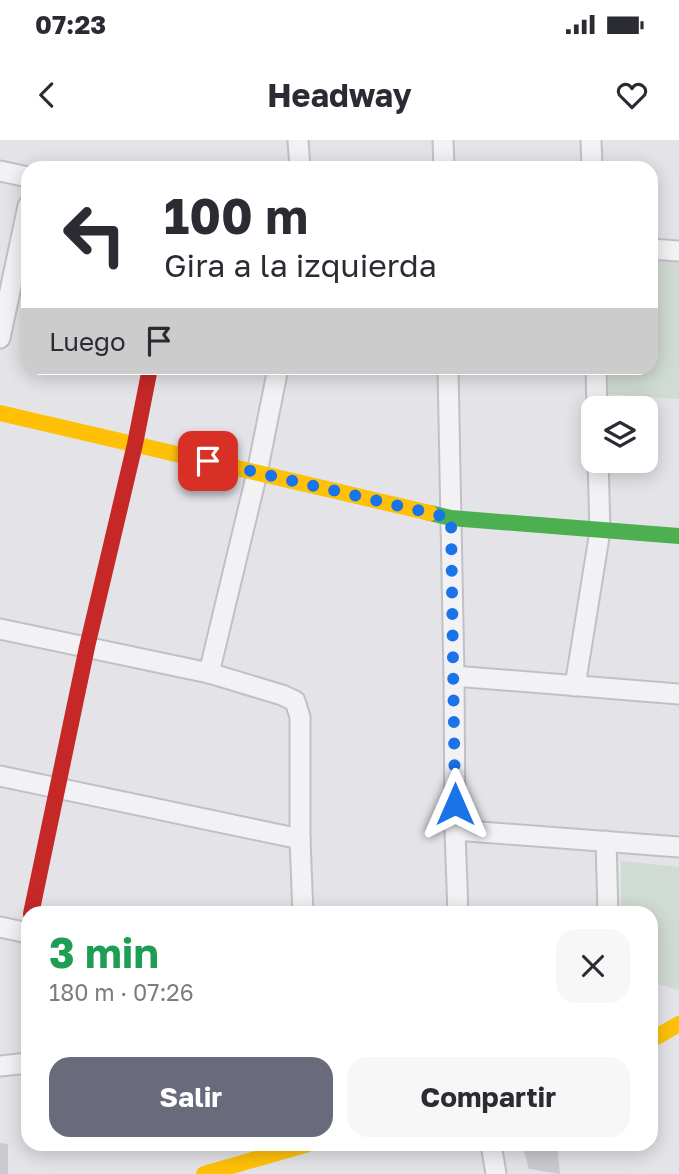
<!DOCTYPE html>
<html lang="es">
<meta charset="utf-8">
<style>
:root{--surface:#fff;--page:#f7f7f7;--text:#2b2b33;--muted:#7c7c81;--accent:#696b7c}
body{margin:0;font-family:"Golos Text",sans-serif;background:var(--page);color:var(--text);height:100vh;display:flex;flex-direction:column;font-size:26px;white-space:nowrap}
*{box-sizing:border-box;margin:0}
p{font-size:23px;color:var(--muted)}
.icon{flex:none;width:38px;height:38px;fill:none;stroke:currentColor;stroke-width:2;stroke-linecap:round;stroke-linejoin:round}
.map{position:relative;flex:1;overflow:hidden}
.details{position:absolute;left:21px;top:766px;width:637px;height:245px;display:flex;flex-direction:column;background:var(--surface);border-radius:21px;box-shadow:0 4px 18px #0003}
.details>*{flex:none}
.hud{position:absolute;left:21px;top:21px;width:637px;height:214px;border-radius:21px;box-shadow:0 4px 18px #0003;background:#fff;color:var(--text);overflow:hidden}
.buttons{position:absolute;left:581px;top:256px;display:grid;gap:14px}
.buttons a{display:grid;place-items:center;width:77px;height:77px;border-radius:14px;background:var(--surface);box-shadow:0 4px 18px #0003;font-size:35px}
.pin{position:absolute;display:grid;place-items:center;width:60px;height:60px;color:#fff;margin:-30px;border-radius:14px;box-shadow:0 4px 10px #0006}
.me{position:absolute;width:77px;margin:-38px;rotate:0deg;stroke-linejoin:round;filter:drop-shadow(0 0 5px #0008)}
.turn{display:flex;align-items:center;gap:24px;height:147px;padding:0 28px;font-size:32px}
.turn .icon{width:91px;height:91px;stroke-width:2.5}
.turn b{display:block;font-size:49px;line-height:60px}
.then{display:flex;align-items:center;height:66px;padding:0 28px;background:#0003;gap:14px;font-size:26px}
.round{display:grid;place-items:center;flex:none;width:74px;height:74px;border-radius:21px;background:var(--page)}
.headline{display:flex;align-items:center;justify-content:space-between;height:119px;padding:0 28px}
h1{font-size:42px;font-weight:700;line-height:52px;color:#1e9e55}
.action{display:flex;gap:14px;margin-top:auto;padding:14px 28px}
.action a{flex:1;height:80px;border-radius:21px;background:var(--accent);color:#fff;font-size:28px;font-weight:700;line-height:80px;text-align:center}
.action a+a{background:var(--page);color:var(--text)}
.status{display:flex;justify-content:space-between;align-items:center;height:49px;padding:0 35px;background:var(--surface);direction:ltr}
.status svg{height:19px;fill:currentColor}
header{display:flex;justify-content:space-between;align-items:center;height:91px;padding:0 28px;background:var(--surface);font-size:32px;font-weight:700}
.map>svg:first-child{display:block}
.green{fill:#d0dbd3}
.building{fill:#cacad0}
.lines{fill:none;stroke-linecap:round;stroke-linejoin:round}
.street-casing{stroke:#c0c0c6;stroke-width:23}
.street{stroke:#f2f2f5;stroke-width:19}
.fast{stroke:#4caf50;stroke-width:16}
.slow{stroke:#ffc107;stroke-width:16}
.jam{stroke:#c62828;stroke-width:16}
.route{stroke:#1a73e8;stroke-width:12;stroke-dasharray:0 21.6}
</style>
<div class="status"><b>07:23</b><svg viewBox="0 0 49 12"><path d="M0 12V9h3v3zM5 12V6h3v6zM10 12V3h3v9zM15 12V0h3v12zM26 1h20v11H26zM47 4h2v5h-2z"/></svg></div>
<header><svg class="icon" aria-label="back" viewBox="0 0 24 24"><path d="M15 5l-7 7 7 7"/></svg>Headway<svg class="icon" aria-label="heart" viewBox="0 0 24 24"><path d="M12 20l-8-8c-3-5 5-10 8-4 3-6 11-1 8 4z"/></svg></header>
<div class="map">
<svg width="679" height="1034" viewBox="0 0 679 1034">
<rect width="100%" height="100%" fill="#e3e3e8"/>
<g class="green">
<polygon points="651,115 679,118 679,259 607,254 607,228 651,228"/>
<polygon points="621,721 679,727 679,850 651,842 651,774 621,773"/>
</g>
<g class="building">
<polygon points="0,1003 8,1004 8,1034 0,1034"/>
<polygon points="522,1004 557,1004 560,1034 529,1029"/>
</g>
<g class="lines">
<defs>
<g id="street">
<polyline points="298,0 300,28"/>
<polyline points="443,0 444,28"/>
<polyline points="591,0 592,28"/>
<polyline points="0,31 28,37"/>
<polyline points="651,109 679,111"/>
<polyline points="0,198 28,66"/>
<polyline points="448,228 454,536 455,690 458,774"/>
<polyline points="596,228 597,268"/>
<polyline points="0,489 209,533 282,555 295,561 300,577 300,699 303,774"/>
<polyline points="209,533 257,333 278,228"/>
<polyline points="454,536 679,554"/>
<polyline points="575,546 600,391 598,320"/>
<polyline points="0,636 300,699"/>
<polyline points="455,690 679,707"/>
<polyline points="606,701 608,774"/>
<polyline points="0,787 28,793"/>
<polyline points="0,926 28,923"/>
<polyline points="491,1004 496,1034"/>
</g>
</defs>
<use href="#street" class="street-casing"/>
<use href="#street" class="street"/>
<polyline class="fast" points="430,373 451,378 679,396"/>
<g class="slow">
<polyline points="0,273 430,373"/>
<polyline points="651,900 679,884"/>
<polyline points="204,1034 308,1004"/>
</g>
<polyline class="jam" points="31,774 87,507 135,304 150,228"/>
</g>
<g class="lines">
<polyline class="route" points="208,321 451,378 455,664"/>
</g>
</svg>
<div class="buttons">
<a><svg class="icon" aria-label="layers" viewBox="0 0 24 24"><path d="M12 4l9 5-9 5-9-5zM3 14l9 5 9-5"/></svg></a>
</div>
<div class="pin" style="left:208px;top:321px;background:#d93025"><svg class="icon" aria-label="arrive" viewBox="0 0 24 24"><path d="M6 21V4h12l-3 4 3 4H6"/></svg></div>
<svg class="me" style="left:455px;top:664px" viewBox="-20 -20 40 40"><path d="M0-17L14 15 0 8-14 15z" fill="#1a73e8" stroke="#fff" stroke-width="4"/></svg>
<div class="hud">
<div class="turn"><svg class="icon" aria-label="left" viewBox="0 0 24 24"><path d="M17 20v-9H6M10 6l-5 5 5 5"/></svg><div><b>100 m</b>Gira a la izquierda</div></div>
<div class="then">Luego<svg class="icon" aria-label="arrive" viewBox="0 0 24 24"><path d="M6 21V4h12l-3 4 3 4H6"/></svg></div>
</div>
<section class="details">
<div class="headline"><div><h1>3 min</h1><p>180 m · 07:26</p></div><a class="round"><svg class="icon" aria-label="close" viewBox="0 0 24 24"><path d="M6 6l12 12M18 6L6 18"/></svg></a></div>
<div class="action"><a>Salir</a><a>Compartir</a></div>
</section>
</div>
